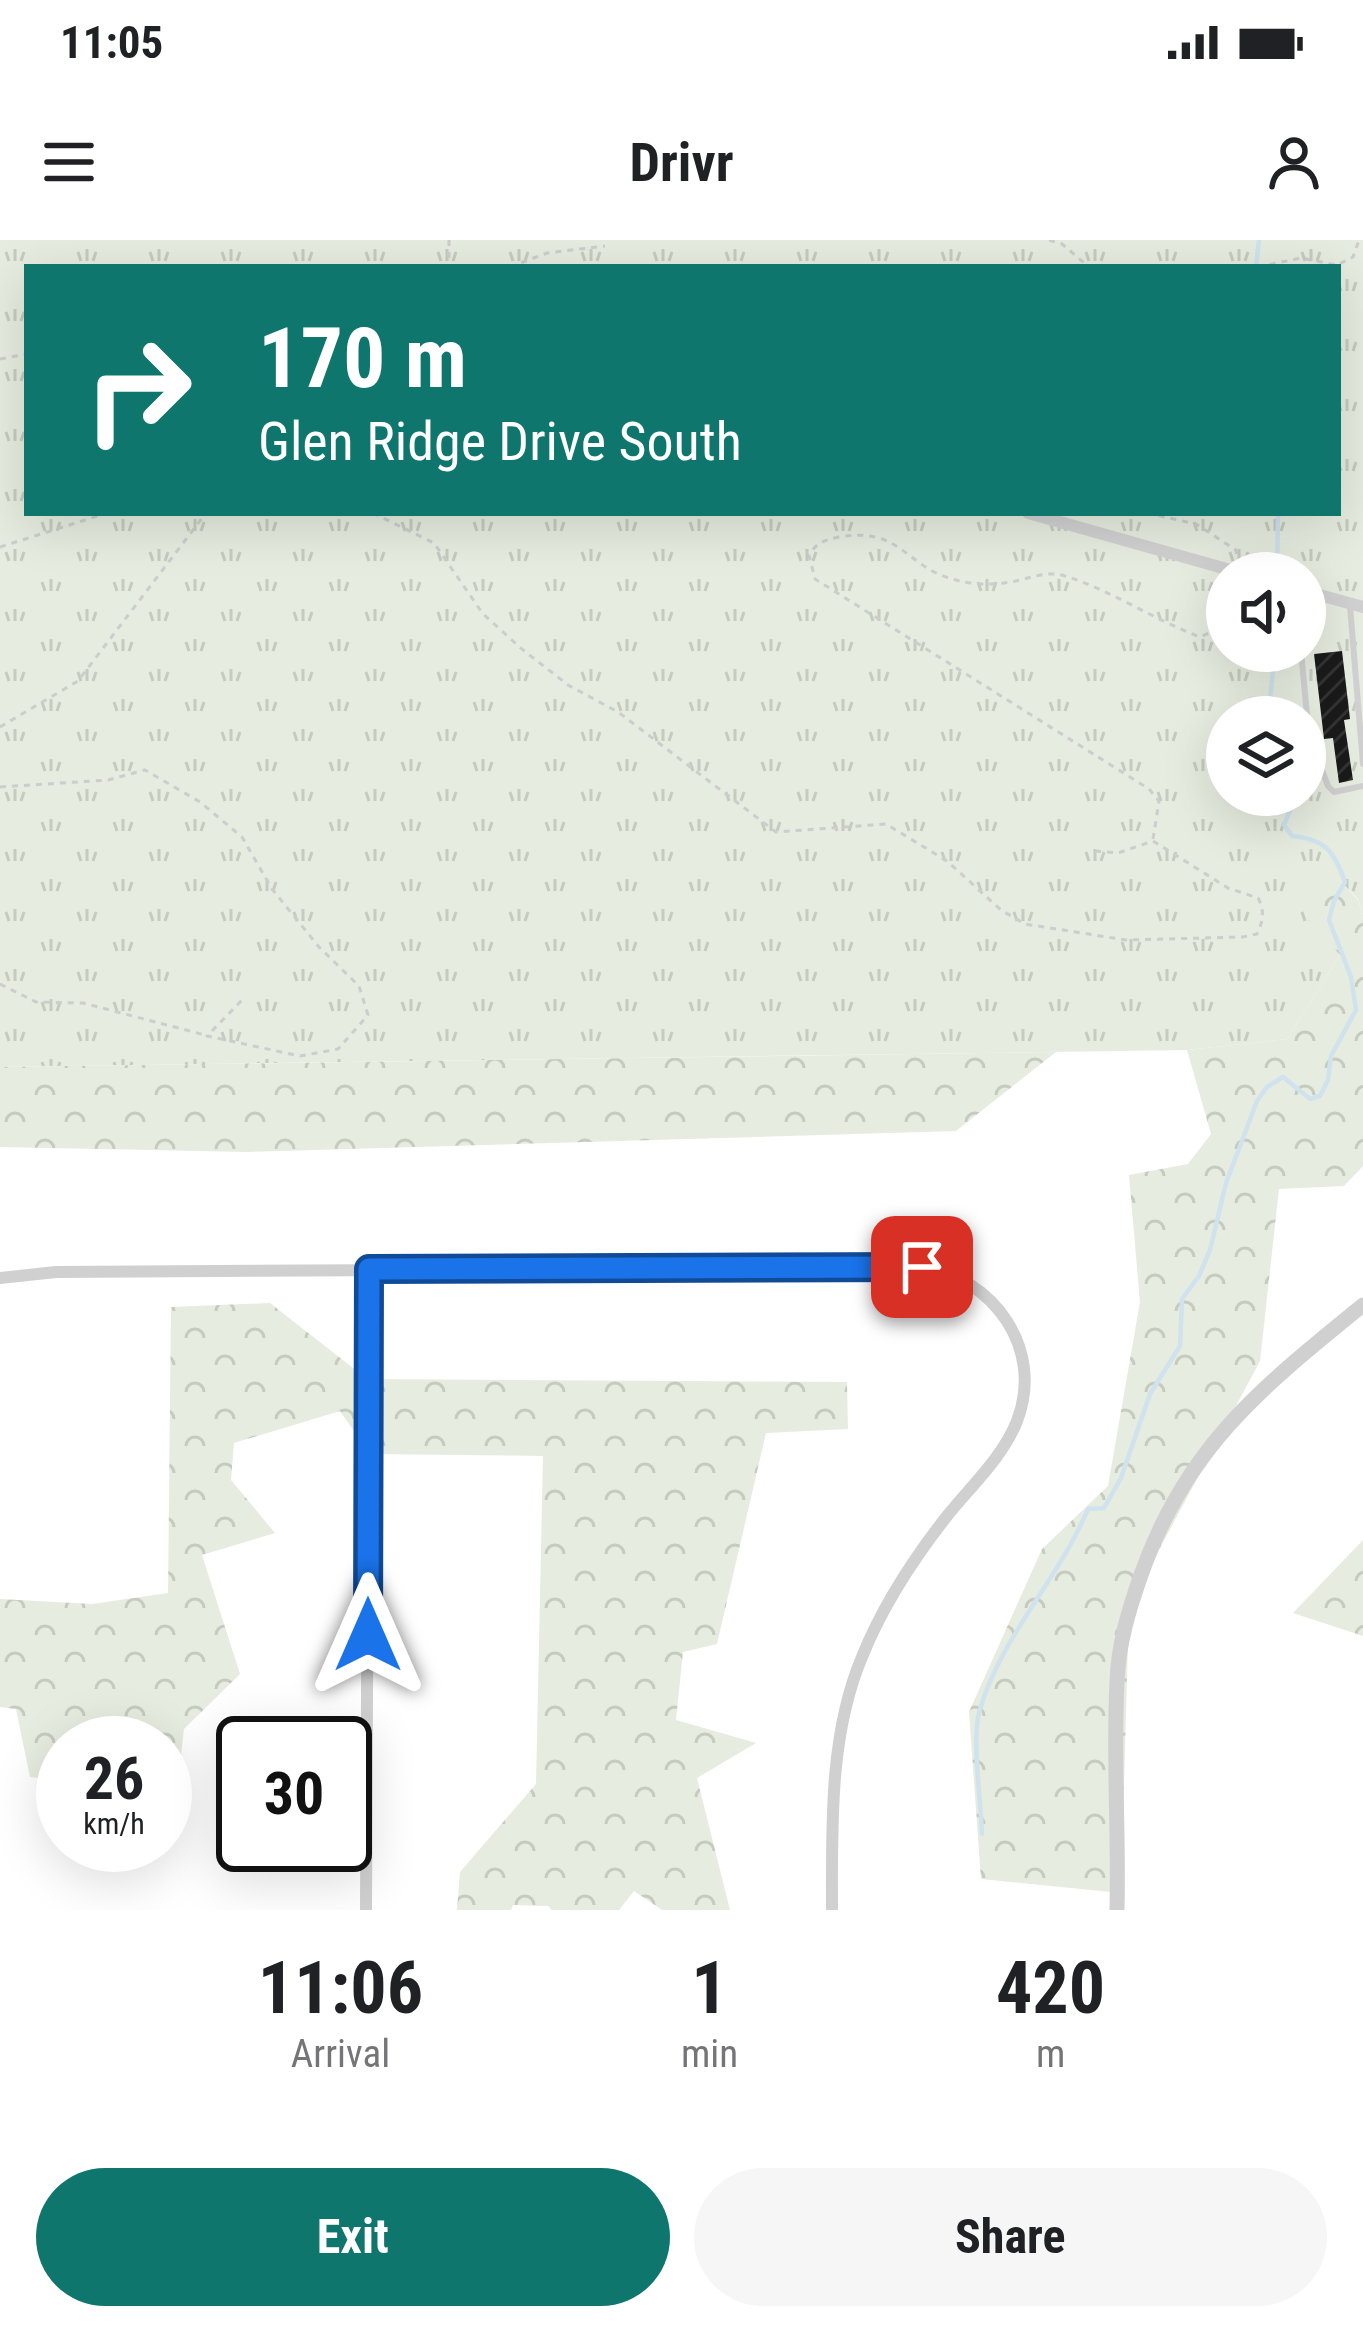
<!DOCTYPE html>
<style>
:root{--surface:#fff;--page:#f6f6f6;--text:#202124;--muted:#757577;--accent:#0f766e}
body{margin:0;font-family:"Roboto Condensed",sans-serif;background:var(--page);color:var(--text);height:100vh;display:flex;flex-direction:column;font-size:45px;white-space:nowrap}
*{box-sizing:border-box;margin:0}
p{font-size:39px;color:var(--muted)}
.icon{flex:none;width:66px;height:66px;fill:none;stroke:currentColor;stroke-width:2;stroke-linecap:round;stroke-linejoin:round}
.map{position:relative;height:1670px;overflow:hidden}
.drawer{display:flex;flex-direction:column;background:var(--surface);flex:1}
.drawer>*{flex:none}
.banner{position:absolute;left:24px;top:24px;width:1317px;height:252px;border-radius:0px;box-shadow:0 12px 48px #0002;background:#0f766e;color:#fff;overflow:hidden}
.buttons{position:absolute;left:1206px;top:312px;display:grid;gap:24px}
.buttons a{display:grid;place-items:center;width:120px;height:120px;border-radius:50%;background:var(--surface);box-shadow:0 12px 48px #0002;font-size:60px}
.speed{position:absolute;left:36px;top:1476px;display:flex;gap:24px;font-size:60px;font-weight:700;text-align:center}
.speed>*{display:grid;place-content:center;width:156px;height:156px;border-radius:50%;background:var(--surface);box-shadow:0 12px 48px #0002;line-height:1}
.speed small{font-size:30px;font-weight:400}
.speed .limit{border:6px solid #111;border-radius:18px;background:#fff;color:#111}
.pin{position:absolute;display:grid;place-items:center;width:102px;height:102px;color:#fff;margin:-51px;border-radius:24px;box-shadow:0 6px 18px #0006}
.me{position:absolute;width:132px;margin:-66px;rotate:0deg;stroke-linejoin:round;filter:drop-shadow(0 0 9px #0008)}
.turn{display:flex;align-items:center;gap:42px;height:252px;padding:0 36px;font-size:54px}
.turn .icon{width:156px;height:156px;stroke-width:2.5}
.turn b{display:block;font-size:84px;line-height:102px}
.eta{display:flex;justify-content:space-evenly;align-items:center;height:204px;text-align:center}
.eta b{font-size:72px;font-weight:700;line-height:84px}
.primary-button{display:flex;gap:24px;margin-top:auto;padding:24px 36px}
.primary-button a{flex:1;height:138px;border-radius:72px;background:var(--accent);color:#fff;font-size:48px;font-weight:700;line-height:138px;text-align:center}
.primary-button a+a{background:var(--page);color:var(--text)}
.status{display:flex;justify-content:space-between;align-items:center;height:84px;padding:0 60px;background:var(--surface);direction:ltr}
.status svg{height:33px;fill:currentColor}
header{display:flex;justify-content:space-between;align-items:center;height:156px;padding:0 36px;background:var(--surface);font-size:54px;font-weight:700}
.map>svg:first-child{display:block}
.grass{fill:url(#grass-tufts);fill-rule:evenodd}
.forest{fill:url(#forest-crowns)}
.lines{fill:none;stroke-linecap:round;stroke-linejoin:round}
.stream{stroke:#cfe2ee;stroke-width:4.5}
.building{fill:url(#building-hatch)}
.path{stroke:#cdcdcd;stroke-width:3;stroke-dasharray:6 6;stroke-linecap:butt}
.service{stroke:#d0d0d0;stroke-width:6}
.minor{stroke:#d0d0d0;stroke-width:12}
.tertiary{stroke:#d0d0d0;stroke-width:15}
.route-casing{stroke:#114b97;stroke-width:30}
.route{stroke:#1a73e8;stroke-width:21}
</style>
<div class="status"><b>11:05</b><svg viewBox="0 0 49 12"><path d="M0 12V9h3v3zM5 12V6h3v6zM10 12V3h3v9zM15 12V0h3v12zM26 1h20v11H26zM47 4h2v5h-2z"/></svg></div>
<header><svg class="icon" aria-label="menu" viewBox="0 0 24 24"><path d="M4 6h16M4 12h16M4 18h16"/></svg>Drivr<svg class="icon" aria-label="person" viewBox="0 0 24 24"><circle cx="12" cy="8" r="4"/><path d="M4 21q1-7 8-7t8 7"/></svg></header>
<div class="map">
<svg width="1363" height="1670" viewBox="0 0 1363 1670">
<defs>
<pattern id="grass-tufts" width="24" height="20" patternUnits="userSpaceOnUse" patternTransform="scale(3)"><rect width="24" height="20" fill="#e6ecdf"/><path d="M3 7l-1-3M5 7V3M7 7l1-3M15 17l-1-3M17 17v-4M19 17l1-3" fill="none" stroke="#c6cbc0"/></pattern>
<pattern id="forest-crowns" width="20" height="18" patternUnits="userSpaceOnUse" patternTransform="scale(3)"><rect width="20" height="18" fill="#e6ecdf"/><path d="M2 6a3 3 0 1 1 6 0M12 15a3 3 0 1 1 6 0" fill="none" stroke="#c6cbc0"/></pattern>
<pattern id="building-hatch" width="6" height="6" patternUnits="userSpaceOnUse" patternTransform="scale(3)"><rect width="6" height="6" fill="#1a1a1a"/><path d="M-1 1l2-2M0 6l6-6M5 7l2-2" fill="none" stroke="#333"/></pattern>
</defs>
<rect width="100%" height="100%" fill="#fff"/>
<path class="grass" d="M 0,0 L 1363,0 L 1363,675 L 1358,659 L 1326,627 L 1340,715 L 1287,799 L 1187,810 L 0,827 ZM 27,27 L 1338,27 L 1338,273 L 27,273 ZM 1227,333 L 1305,333 L 1305,411 L 1227,411 ZM 1227,477 L 1305,477 L 1305,555 L 1227,555 Z"/>
<g class="forest">
<polygon points="1326,626 1358,660 1363,675 1363,926 1344,946 1279,949 1260,1121 1129,1366 1121,1653 981,1639 969,1472 1042,1309 1108,1246 1140,1062 1129,935 1188,924 1211,894 1187,810 1287,799 1340,715 1305,675"/>
<polygon points="1056,812 956,891 248,912 0,907 0,827"/>
<polygon points="270,1063 367,1139 847,1142 848,1189 766,1193 717,1404 683,1412 676,1480 756,1503 697,1538 730,1670 662,1670 634,1651 619,1670 552,1670 548,1666 513,1665 511,1670 457,1670 460,1632 536,1544 543,1216 370,1214 340,1171 234,1203 231,1240 275,1293 202,1315 240,1434 184,1489 173,1588 165,1589 165,1503 63,1503 63,1541 30,1537 16,1469 0,1467 0,1359 92,1364 168,1353 171,1067"/>
<polygon points="1363,1300 1363,1396 1293,1373"/>
</g>
<g class="lines">
<g class="stream">
<polyline points="1256,27 1259,0"/>
<polyline points="1277,333 1278,273"/>
<polyline points="1268,477 1275,411"/>
<path d="M 982,1594 C 981,1563 972,1500 979,1473 C 999,1399 1059,1339 1088,1269 L 1104,1268 L 1121,1238 L 1150,1154 L 1180,1106 L 1182,1059 L 1199,1036 L 1210,1010 L 1226,943 L 1257,861 L 1267,847 L 1283,837 L 1310,859 L 1320,856 L 1328,840 L 1331,816 L 1356,770 L 1351,737 L 1329,680 L 1334,661 L 1345,642 C 1334,611 1325,599 1292,596 L 1284,585 L 1291,568 L 1289,555"/>
</g>
</g>
<polygon class="building" points="1342,411 1350,479 1344,480 1353,540 1339,543 1333,498 1324,499 1314,414"/>
<g class="lines">
<g class="path">
<polyline points="449,0 449,27"/>
<polyline points="1049,0 1062,4 1089,27"/>
<polyline points="510,27 547,13 605,6"/>
<polyline points="1258,27 1301,18 1337,25 1353,17 1359,0"/>
<polyline points="0,119 27,114"/>
<path d="M 373,273 L 434,303 L 483,374 L 523,410 L 568,445 L 618,472 L 776,592 L 886,584 L 947,621 L 1001,670 L 1025,684 L 1126,700 L 1243,697 L 1257,694 C 1263,682 1265,670 1258,658 L 1228,648 L 1153,601 L 1118,613 L 1094,611"/>
<polyline points="1147,273 1196,284 1236,310 1237,318"/>
<polyline points="0,307 107,273"/>
<polyline points="1227,352 1222,361 1227,374"/>
<polyline points="0,487 78,441 206,273"/>
<polyline points="0,547 108,540 145,530 200,562 242,597 272,649 319,707 359,746 368,775 338,809 300,816 207,796 245,757"/>
<path d="M 1153,599 L 1159,561 L 1149,549 L 815,339 L 809,315 C 817,302 825,300 839,297 C 902,286 905,328 956,340 C 973,345 993,345 1011,342 C 1029,339 1046,330 1065,336 C 1108,349 1155,380 1200,397 L 1227,385"/>
<polyline points="0,744 36,762 83,763 205,795"/>
</g>
<g class="service">
<polyline points="1350,366 1363,524"/>
<polyline points="1305,394 1314,357"/>
<polyline points="1301,411 1309,496 1328,546 1334,552 1363,546"/>
</g>
<g class="minor">
<polyline points="1028,273 1241,333"/>
<polyline points="1305,351 1363,367"/>
<path d="M 0,1038 L 56,1032 L 922,1027 C 993,1037 1045,1109 1017,1181 C 1003,1217 971,1246 947,1276 C 914,1318 882,1367 862,1417 C 829,1495 832,1587 832,1670"/>
<polyline points="366,1670 369,1029"/>
</g>
<path class="tertiary" d="M 1117,1670 C 1119,1594 1113,1517 1117,1442 C 1118,1405 1129,1369 1141,1335 C 1186,1207 1261,1148 1363,1065"/>
</g>
<g class="lines">
<defs>
<polyline id="route" points="368,1395 369,1029 922,1027"/>
</defs>
<use href="#route" class="route-casing"/>
<use href="#route" class="route"/>
</g>
</svg>
<div class="buttons">
<a><svg class="icon" aria-label="sound" viewBox="0 0 24 24"><path d="M4 9h4l5-4v14l-5-4H4zM17 9q2 3 0 6"/></svg></a>
<a><svg class="icon" aria-label="layers" viewBox="0 0 24 24"><path d="M12 4l9 5-9 5-9-5zM3 14l9 5 9-5"/></svg></a>
</div>
<div class="speed"><div>26<small>km/h</small></div><div class="limit">30</div></div>
<div class="pin" style="left:922px;top:1027px;background:#d93025"><svg class="icon" aria-label="arrive" viewBox="0 0 24 24"><path d="M6 21V4h12l-3 4 3 4H6"/></svg></div>
<svg class="me" style="left:368px;top:1395px" viewBox="-20 -20 40 40"><path d="M0-17L14 15 0 8-14 15z" fill="#1a73e8" stroke="#fff" stroke-width="4"/></svg>
<div class="banner">
<div class="turn"><svg class="icon" aria-label="right" viewBox="0 0 24 24"><path d="M7 20v-9h11M14 6l5 5-5 5"/></svg><div><b>170 m</b>Glen Ridge Drive South</div></div>
</div>
</div>
<section class="drawer">
<div class="eta">
<div><b>11:06</b><p>Arrival</p></div>
<div><b>1</b><p>min</p></div>
<div><b>420</b><p>m</p></div>
</div>
<div class="primary-button"><a>Exit</a><a>Share</a></div>
</section>
